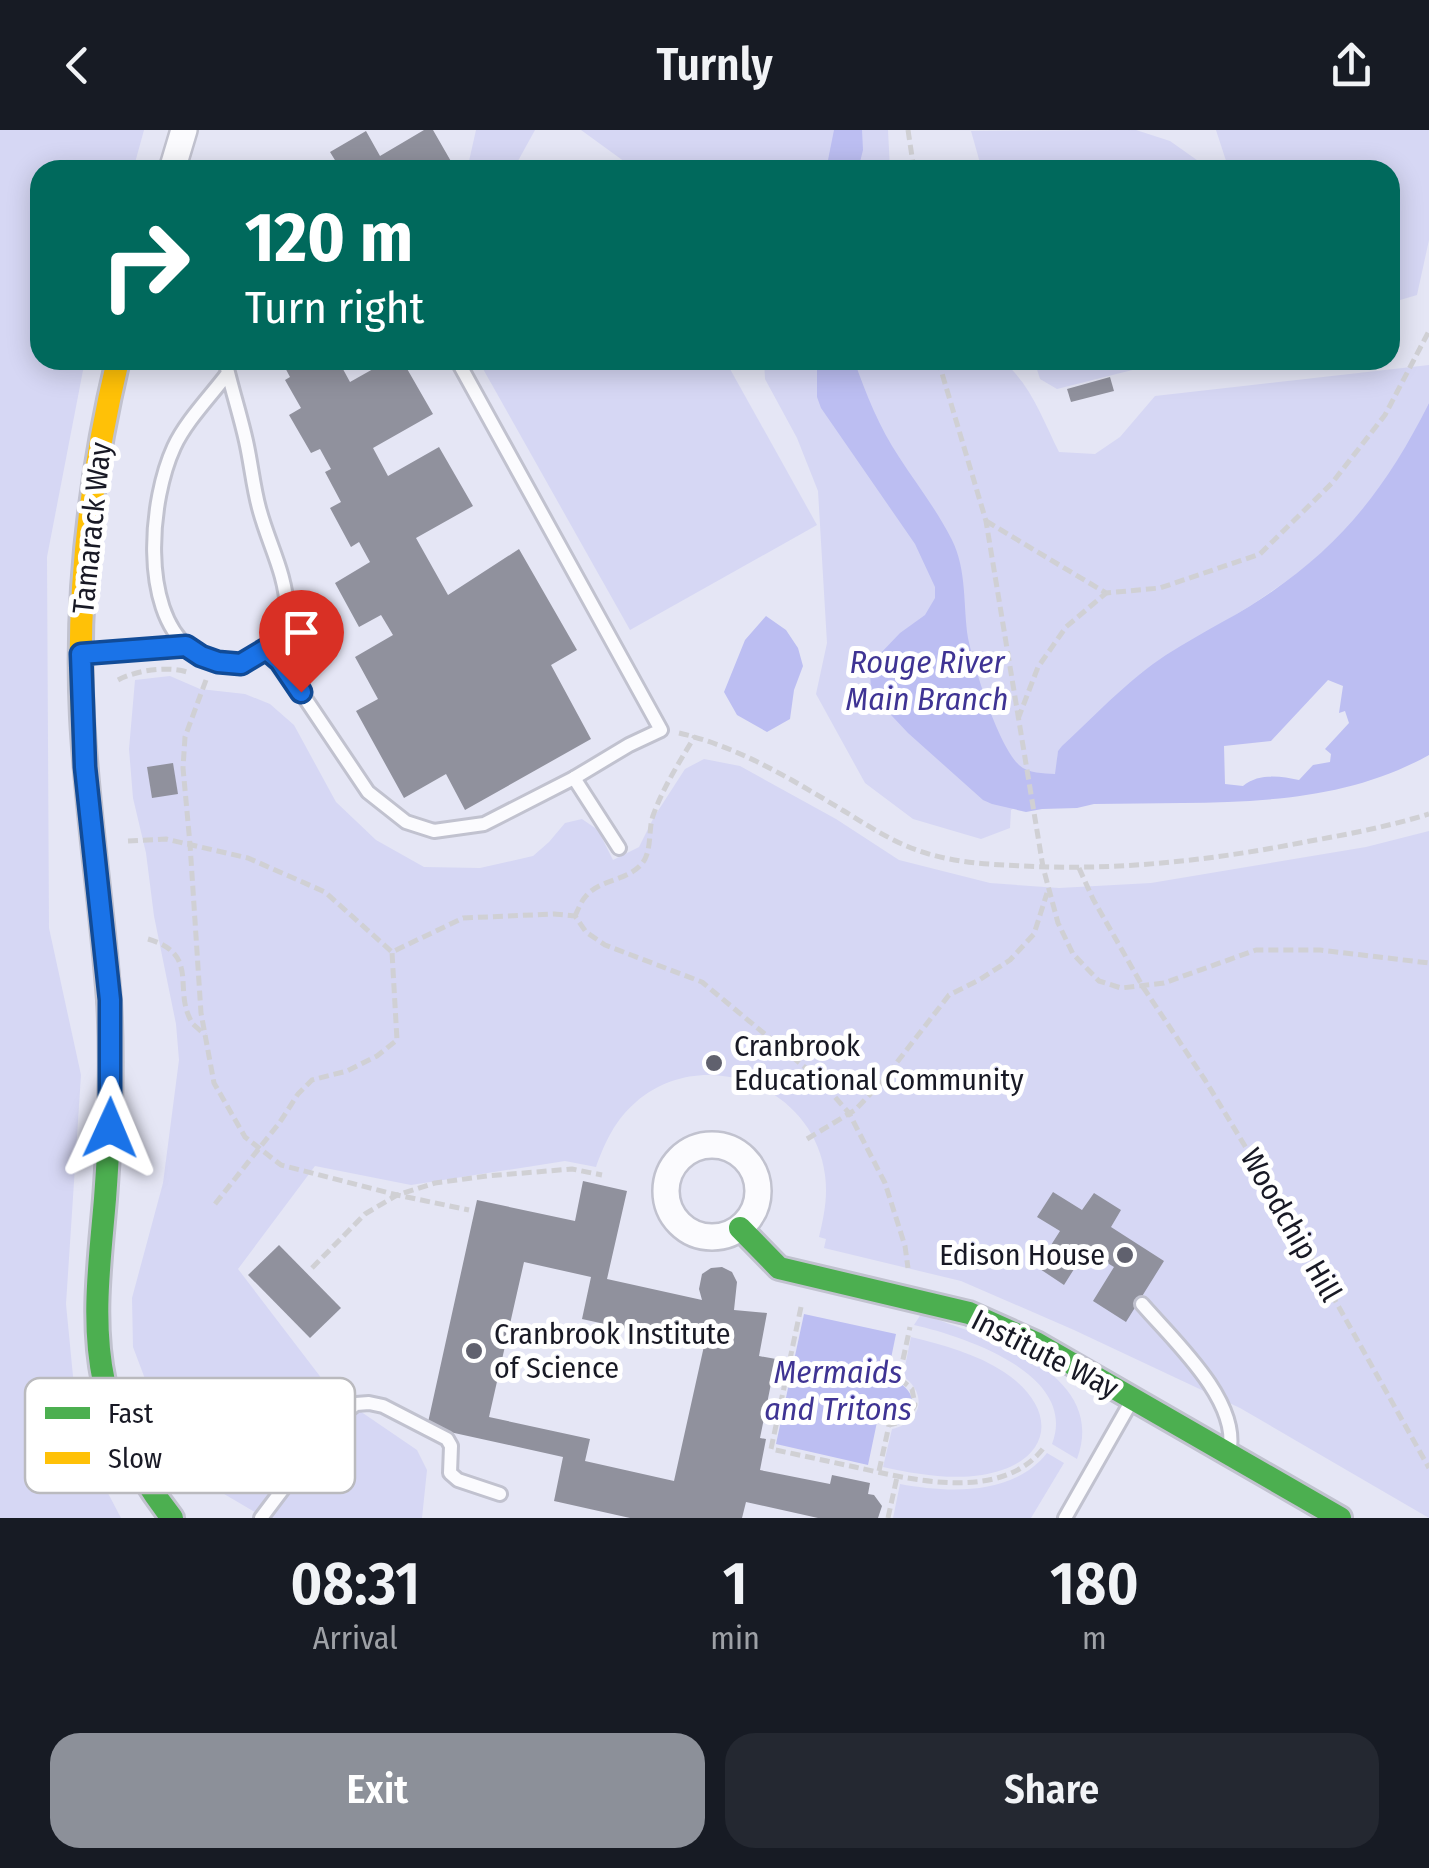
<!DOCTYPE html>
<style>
:root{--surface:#171b24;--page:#242831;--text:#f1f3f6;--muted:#9ea1a6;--accent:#8c9099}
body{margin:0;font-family:"Fira Sans Condensed",sans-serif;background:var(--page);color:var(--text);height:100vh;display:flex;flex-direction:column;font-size:38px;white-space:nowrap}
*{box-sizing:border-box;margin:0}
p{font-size:32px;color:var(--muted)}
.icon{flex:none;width:55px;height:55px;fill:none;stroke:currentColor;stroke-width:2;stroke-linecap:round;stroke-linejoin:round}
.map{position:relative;height:1388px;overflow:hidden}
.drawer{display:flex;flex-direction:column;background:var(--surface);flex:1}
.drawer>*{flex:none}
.guide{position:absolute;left:30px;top:30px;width:1370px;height:210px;border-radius:30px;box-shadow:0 5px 25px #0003;background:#00695c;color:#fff;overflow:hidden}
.pin{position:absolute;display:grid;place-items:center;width:85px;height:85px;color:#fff;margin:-102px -42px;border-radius:50% 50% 50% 0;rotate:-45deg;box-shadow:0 0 10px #0007}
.pin .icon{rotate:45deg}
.me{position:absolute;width:110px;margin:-55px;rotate:1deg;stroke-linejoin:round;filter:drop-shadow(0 0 8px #0008)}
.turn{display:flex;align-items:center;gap:35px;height:210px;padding:0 50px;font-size:45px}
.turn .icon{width:130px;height:130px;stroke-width:2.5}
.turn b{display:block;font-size:70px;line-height:85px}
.eta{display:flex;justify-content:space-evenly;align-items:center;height:170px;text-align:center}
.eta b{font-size:60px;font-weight:600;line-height:70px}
.action{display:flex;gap:20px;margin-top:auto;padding:20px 50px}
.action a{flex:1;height:115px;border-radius:30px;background:var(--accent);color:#fff;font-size:40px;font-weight:600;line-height:115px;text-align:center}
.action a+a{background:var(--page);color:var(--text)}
header{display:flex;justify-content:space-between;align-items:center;height:130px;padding:0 50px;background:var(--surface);font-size:45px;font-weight:600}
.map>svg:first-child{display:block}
.green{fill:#d6d7f4}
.water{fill:#bcbef2;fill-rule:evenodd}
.building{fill:#90919d;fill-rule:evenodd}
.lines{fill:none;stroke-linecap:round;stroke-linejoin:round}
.lane-casing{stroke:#c1c2cf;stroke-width:18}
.street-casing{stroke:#c1c2cf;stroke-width:30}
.fast-casing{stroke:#c1c2cf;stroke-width:28}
.slow-casing{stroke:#c1c2cf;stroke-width:28}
.path{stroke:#d0d0d4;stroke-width:5;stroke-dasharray:10 5;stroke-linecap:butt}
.lane{stroke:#fbfbfe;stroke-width:12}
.street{stroke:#fbfbfe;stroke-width:25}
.fast{stroke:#4caf50;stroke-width:22}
.slow{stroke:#ffc107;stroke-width:22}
.route-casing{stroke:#114b97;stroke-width:25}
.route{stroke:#1a73e8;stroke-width:18}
.poi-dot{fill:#60616e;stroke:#fff;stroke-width:4}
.labels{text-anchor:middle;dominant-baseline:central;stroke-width:10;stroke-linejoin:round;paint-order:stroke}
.street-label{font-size:30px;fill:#181925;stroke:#fff}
.poi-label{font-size:30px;fill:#181925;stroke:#fff;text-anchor:start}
.water-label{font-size:32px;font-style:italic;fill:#3f3494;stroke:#fff}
.key{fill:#fff;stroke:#bababe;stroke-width:2.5}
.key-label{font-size:28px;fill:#181925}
</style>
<header><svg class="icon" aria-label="back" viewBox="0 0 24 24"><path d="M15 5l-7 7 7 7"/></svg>Turnly<svg class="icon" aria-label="share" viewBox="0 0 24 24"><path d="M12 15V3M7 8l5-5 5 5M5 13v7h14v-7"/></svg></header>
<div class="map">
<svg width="1429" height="1388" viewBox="0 0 1429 1388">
<rect width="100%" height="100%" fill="#e5e6f5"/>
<g class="green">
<polygon points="0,0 144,0 133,40 40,40 40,230 85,230 47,427 49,798 81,945 66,1174 79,1308 121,1388 0,1388"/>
<polygon points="476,0 535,0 513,40 467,40"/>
<polygon points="581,0 888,0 890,40 636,40"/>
<polygon points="1136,0 1170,11 1211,40 982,40 971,1"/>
<polygon points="1216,0 1429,0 1429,110 1417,165 1390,173 1390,40 1229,40"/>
<polygon points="478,230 725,230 817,395 630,500"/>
<path d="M 764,230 L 1001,230 C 1030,252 1043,290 1059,322 L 1095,324 L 1120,307 L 1155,266 L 1429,235 L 1429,273 L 1407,317 L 1375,365 L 1347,400 L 1301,441 L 1253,474 L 1141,543 L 1058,621 L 1056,644 L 1011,680 L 1010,698 L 981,709 L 913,689 L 865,653 L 816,564 L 827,513 L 818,361 L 797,308 L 765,249 Z"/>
<polygon points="1034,230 1172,230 1057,259 1040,249"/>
<path d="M 170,546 L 200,559 L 245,564 L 270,574 L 294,595 L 336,672 L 376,710 L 424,737 L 480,738 L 533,726 L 549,712 L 565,693 L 582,689 L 598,700 L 613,730 L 639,717 L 654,687 L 685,639 L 704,629 L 740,636 L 836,689 L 899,730 L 990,753 L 1059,758 L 1151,753 L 1366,717 L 1429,701 L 1429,1388 L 1240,1278 L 1074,1200 L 961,1151 L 824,1118 L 826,1109 L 819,1107 C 824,1086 828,1067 825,1045 C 814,957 704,913 636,972 C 615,990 605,1012 596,1037 L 565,1031 L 411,1055 L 315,1036 L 238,1139 L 332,1262 L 417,1320 L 427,1340 L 422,1388 L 265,1388 L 202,1351 L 165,1302 L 133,1217 L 132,1168 L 163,1053 L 179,930 L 176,894 L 154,786 L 146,723 L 133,668 L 129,619 L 135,550 Z"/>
<path d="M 921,1184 C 979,1205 1110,1240 1077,1329 L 1052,1314 C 1079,1244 963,1206 914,1195 Z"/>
<path d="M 911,1207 C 943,1215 977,1224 1004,1242 C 1062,1281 1051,1334 982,1345 C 949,1350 915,1344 883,1337 L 892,1299 C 922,1292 928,1264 903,1246 Z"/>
<path d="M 1047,1323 L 1064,1333 L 1031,1388 L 893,1388 L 900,1354 C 949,1363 1013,1366 1047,1323 Z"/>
</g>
<g class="water">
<polygon points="834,0 862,0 863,20 858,40 826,40"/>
<path d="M 817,230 L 854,230 C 866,264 879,297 899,327 C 917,355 937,380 952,410 C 967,440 963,476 968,508 C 974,537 998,615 1019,635 C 1029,644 1043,643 1055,644 L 1058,621 L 1062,616 C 1088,592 1113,566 1140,544 C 1173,517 1214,498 1250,476 C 1336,422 1384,363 1429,273 L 1429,625 C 1327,682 1207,671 1094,674 L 1077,678 L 1042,679 L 1026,682 L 992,674 L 983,670 L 908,603 L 876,569 L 871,560 L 870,542 L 878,526 L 900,503 L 925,485 L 935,468 L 935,457 L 915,414 L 821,278 L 817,267 ZM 1328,550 L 1343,556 L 1339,583 L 1345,581 L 1349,593 L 1325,619 L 1331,624 L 1330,632 L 1313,635 L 1299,650 C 1280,646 1259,643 1243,656 L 1225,654 L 1224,616 L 1271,611 Z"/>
<polygon points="766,486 786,500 798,518 803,536 794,560 790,589 767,602 737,585 724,562 745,510"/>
<path d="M 804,1184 L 896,1204 L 887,1248 C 925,1258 919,1297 877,1292 L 868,1335 L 776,1314 Z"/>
</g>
<g class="building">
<polygon points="424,0 433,0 456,40 341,40 330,22 366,1 380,26"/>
<polygon points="281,230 338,230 350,252 389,230 402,230 433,284 373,318 388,346 439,317 473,376 416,408 448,465 519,419 577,520 551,535 591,609 465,680 446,644 404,668 356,581 378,569 355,527 393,505 381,485 359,497 335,453 370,432 359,412 351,417 330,378 341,372 325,342 331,339 320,319 311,323 289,285 301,278 285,250 290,247"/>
<polygon points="1110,247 1114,261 1071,272 1067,259"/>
<polygon points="173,633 178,664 152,668 147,637"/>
<path d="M 583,1051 L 627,1061 L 607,1149 L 702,1170 L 699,1159 L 702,1144 L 711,1138 L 722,1137 L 732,1142 L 737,1152 L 734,1180 L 767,1183 L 759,1226 L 776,1229 L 760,1308 L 766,1309 L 760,1340 L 830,1354 L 832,1345 L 870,1353 L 868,1364 L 874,1365 L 882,1376 L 878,1388 L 818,1388 L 746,1372 L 742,1388 L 630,1388 L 554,1371 L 563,1327 L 427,1297 L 477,1070 L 575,1091 ZM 524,1132 L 591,1147 L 582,1189 L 704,1216 L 674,1351 L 585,1331 L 590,1309 L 489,1287 Z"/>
<polygon points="1053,1062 1082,1080 1094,1063 1121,1080 1111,1097 1164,1131 1126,1192 1093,1171 1114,1137 1086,1120 1064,1155 1037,1137 1060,1101 1037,1087"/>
<polygon points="279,1115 341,1178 310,1208 248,1145"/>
</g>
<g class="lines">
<defs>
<g id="lane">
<path d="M 225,230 C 231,257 240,284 246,311 C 251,333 253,356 259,378 C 268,413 286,443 287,480 C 287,502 261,530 239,533 C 223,536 202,528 189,518 C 140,478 150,369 174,317 C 186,291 210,267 228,243"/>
<polyline points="266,519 280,531 368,662 406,692 434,701 484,694 574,648 629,615 661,600 457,230"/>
<polyline points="83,524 186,516"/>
<polyline points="574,648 619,718"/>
<path d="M 1142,1174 C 1173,1210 1237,1268 1230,1318"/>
<polyline points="261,1388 335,1290 356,1274 369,1273 383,1276 447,1309 451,1316 450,1343 458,1350 500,1364"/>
<polyline points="1065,1388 1131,1272"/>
</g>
<g id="street">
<polyline points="172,40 184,0"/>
<circle cx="712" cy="1061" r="46"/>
</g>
<g id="fast">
<path d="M 109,870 C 113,936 110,1002 105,1069 C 100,1129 91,1192 104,1252 C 115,1303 140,1347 172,1388"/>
<polyline points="740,1098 779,1138 969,1183 1036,1213 1340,1388"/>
</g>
<path id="slow" d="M 109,870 C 102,775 87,682 82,587 C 76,466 90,347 118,230"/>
</defs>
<use href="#lane" class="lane-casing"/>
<use href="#street" class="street-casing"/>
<use href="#fast" class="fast-casing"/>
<use href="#slow" class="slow-casing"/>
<g class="path">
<polyline points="908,0 914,40"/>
<polyline points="938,230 986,391 1043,737 1058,793 1073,824 1099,851 1121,858 1164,853 1256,820 1320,820 1429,833"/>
<polyline points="986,391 1106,463 1160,458 1260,424 1332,353 1385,285 1429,201"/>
<path d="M 118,550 C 137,540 167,536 187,542"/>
<polyline points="206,550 185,607 183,638 190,714 201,883 214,953 245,1007 281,1035 397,1065 469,1080"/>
<polyline points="1018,589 1038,537 1066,497 1106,463"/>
<path d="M 679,603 C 739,617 791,649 844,681 C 867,695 891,711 917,720 C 952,733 986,734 1022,736 C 1119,741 1215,730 1310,711 C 1350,704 1390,696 1429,684"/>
<polyline points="128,711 166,709 248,728 325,762 392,822 463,788 554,784 575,786 586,802 605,815 702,852 819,949 849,983 885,1053 905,1116 908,1138"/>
<polyline points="1079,738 1093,769 1143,857 1205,950 1294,1097 1429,1338"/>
<path d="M 575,786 C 578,780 581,771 586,766 C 601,748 633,751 645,729 C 652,714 648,697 654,683 C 664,656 680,631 695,606"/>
<path d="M 148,809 C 202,825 171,861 193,894 C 194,895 204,904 205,905"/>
<polyline points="807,1009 855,980 881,953 949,865 979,850 1010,830 1034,804 1047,763"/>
<polyline points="215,1074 280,992 298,964 312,950 347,941 377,926 397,910 392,822"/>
<polyline points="312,1138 365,1084 397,1065 435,1053 487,1046 572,1039 602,1045"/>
<path d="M 801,1177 L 771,1319 C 799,1325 827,1331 855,1337 C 912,1350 1004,1373 1045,1316"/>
<polyline points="879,1341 889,1295 906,1291 915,1275 912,1259 899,1248 910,1197"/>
<polyline points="888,1388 897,1347"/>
</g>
<use href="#lane" class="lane"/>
<use href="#street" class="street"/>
<use href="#fast" class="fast"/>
<use href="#slow" class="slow"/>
</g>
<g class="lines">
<defs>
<polyline id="route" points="110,998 110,870 85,637 81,524 186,516 201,526 218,532 241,534 266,519 280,531 301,562"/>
</defs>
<use href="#route" class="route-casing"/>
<use href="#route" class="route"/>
</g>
<g class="poi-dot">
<circle cx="714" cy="933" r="10"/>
<circle cx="1125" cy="1125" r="10"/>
<circle cx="474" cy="1221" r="10"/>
</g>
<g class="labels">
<g class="street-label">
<text transform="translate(92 398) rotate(-84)">Tamarack Way</text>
<text transform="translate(1291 1095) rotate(60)">Woodchip Hill</text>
<text transform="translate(1045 1224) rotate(27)">Institute Way</text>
</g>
<g class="poi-label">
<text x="734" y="916">Cranbrook<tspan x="734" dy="34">Educational Community</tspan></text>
<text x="1105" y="1125" text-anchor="end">Edison House</text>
<text x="494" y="1204">Cranbrook Institute<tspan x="494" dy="34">of Science</tspan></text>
</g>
<g class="water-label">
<text x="927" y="532">Rouge River<tspan x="927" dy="37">Main Branch</tspan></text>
<text x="838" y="1242">Mermaids<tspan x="838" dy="37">and Tritons</tspan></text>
</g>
</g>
<rect x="25" y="1248" width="330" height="115" rx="15" class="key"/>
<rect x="45" y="1277" width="45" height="12" fill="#4caf50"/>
<rect x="45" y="1322" width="45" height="12" fill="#ffc107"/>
<g class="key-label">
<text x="108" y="1293">Fast</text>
<text x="108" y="1338">Slow</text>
</g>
</svg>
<div class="pin" style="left:301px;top:562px;background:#d93025"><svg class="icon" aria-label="arrive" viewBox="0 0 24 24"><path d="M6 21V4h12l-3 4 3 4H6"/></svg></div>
<svg class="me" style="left:110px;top:998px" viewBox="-20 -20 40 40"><path d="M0-17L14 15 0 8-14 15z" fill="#1a73e8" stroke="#fff" stroke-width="4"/></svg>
<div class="guide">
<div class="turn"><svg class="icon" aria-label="right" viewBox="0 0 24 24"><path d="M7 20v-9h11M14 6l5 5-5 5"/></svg><div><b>120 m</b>Turn right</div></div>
</div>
</div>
<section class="drawer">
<div class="eta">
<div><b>08:31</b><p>Arrival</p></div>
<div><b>1</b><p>min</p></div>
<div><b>180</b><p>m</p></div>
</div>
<div class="action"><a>Exit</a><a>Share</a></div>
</section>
